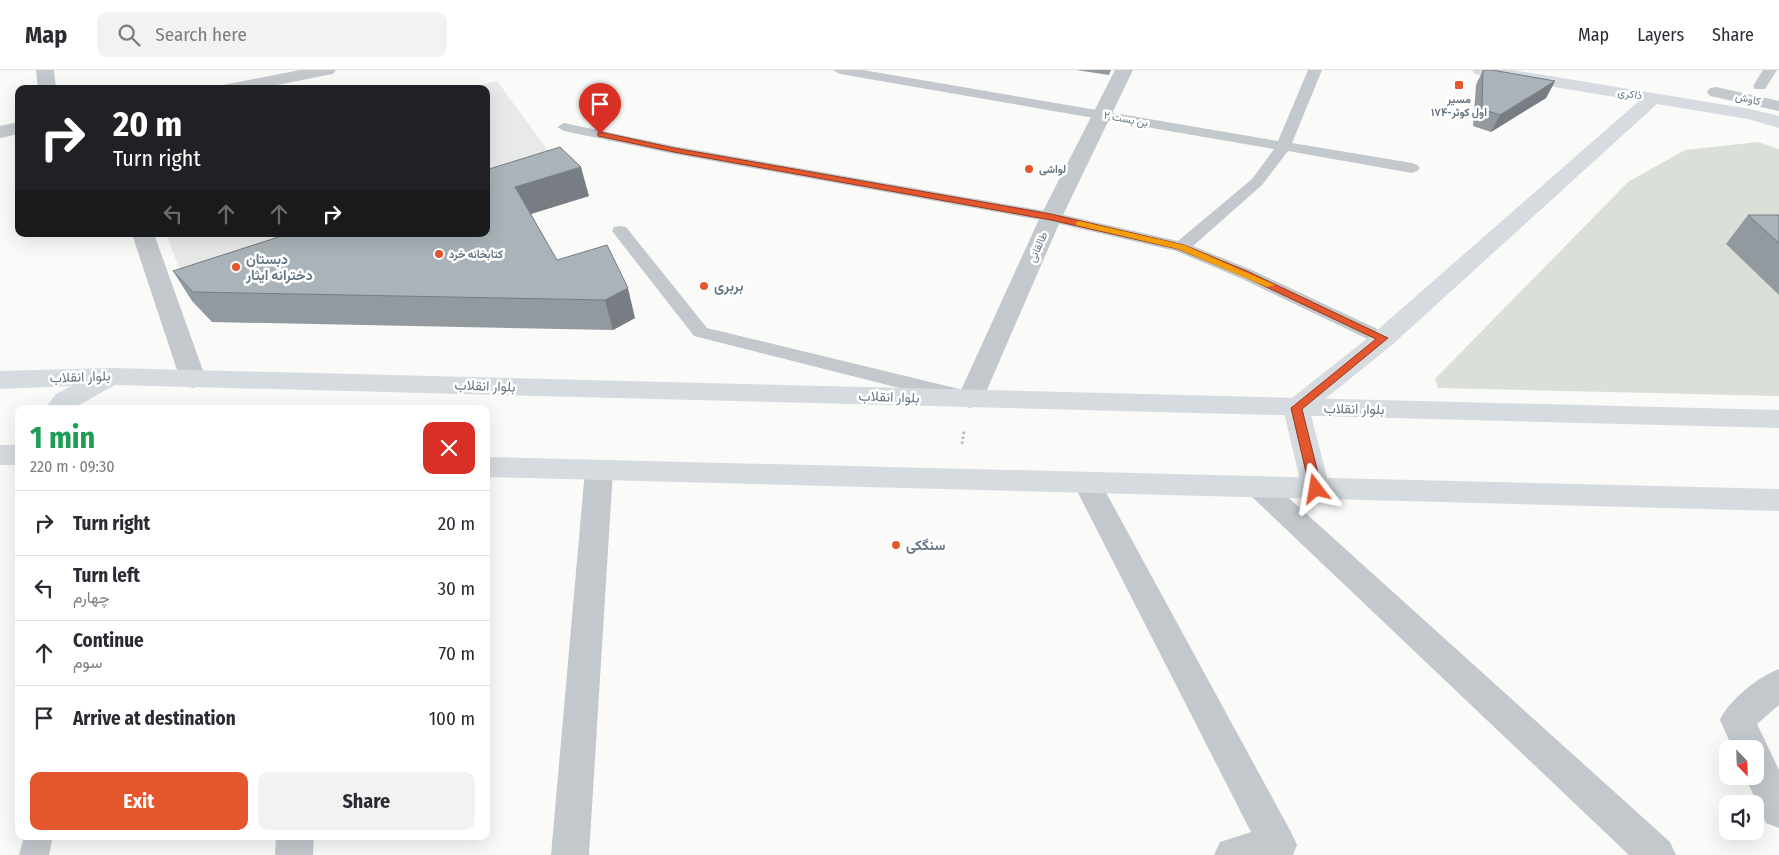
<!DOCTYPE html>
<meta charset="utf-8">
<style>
:root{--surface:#fff;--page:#f2f2f3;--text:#2b2b33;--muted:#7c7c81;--line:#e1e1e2;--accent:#e4572e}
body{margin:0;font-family:"Fira Sans Condensed",Vazirmatn,sans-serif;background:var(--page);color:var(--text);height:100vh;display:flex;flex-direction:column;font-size:19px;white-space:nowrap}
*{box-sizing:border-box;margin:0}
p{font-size:16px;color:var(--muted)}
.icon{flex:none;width:28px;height:28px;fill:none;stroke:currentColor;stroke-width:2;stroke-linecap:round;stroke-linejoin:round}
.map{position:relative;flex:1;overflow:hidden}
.panel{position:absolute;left:15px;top:335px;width:475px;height:435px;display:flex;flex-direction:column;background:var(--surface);border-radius:10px;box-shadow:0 5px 20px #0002}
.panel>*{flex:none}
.hud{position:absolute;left:15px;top:15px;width:475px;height:152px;border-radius:10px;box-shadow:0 5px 20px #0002;background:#202124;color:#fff;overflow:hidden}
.needle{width:32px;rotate:157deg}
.controls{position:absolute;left:1719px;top:670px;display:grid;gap:10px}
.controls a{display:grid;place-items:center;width:45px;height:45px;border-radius:10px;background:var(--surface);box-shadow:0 5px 20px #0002;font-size:25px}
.pin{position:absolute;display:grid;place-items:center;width:42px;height:42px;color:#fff;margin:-51px -21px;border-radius:50% 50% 50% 0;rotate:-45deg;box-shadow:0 0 5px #0007}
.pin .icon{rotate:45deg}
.me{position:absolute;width:55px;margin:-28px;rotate:346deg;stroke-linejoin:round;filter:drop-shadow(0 0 4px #0008)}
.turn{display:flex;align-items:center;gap:18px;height:105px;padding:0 15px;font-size:22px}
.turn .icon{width:65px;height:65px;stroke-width:2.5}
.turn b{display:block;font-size:35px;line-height:42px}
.lanes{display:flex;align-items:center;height:48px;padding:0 15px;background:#0003;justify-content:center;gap:25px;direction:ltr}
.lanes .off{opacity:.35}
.round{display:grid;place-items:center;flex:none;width:52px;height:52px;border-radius:10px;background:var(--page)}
.summary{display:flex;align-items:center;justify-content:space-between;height:85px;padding:0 15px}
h1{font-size:30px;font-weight:700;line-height:38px;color:#1e9e55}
.button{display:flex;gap:10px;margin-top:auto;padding:10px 15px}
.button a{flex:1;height:58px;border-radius:10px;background:var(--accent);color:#fff;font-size:20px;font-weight:700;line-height:58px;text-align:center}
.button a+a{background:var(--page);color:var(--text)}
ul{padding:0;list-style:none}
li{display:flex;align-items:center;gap:15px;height:65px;padding:0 15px;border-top:1px solid var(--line)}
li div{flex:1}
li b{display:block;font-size:19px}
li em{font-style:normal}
header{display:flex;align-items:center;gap:30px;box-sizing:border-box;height:70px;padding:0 25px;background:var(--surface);border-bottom:1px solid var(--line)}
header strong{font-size:24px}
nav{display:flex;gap:28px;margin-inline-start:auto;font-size:18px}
.search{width:350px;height:45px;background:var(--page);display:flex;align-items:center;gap:12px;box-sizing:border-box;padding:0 18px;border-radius:10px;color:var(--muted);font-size:19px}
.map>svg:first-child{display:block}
.built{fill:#e8e9e9}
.green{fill:#dadfd7}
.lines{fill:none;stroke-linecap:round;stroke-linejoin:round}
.path{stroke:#bbbfc2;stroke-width:3;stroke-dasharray:2.5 2.5;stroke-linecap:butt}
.service{fill:#c3c8cc;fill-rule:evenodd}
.minor{fill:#c3c8cc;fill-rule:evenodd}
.secondary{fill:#d6dbdf;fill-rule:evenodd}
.primary{fill:#d6dbdf;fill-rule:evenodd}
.wall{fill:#929a9f}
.shaded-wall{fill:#777d82}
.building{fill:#aab3b9;stroke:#777d82}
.route{fill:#e4572e;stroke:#94391e}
.slow{fill:#f59e0b}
.poi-dot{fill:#e4572e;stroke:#fff;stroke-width:2}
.labels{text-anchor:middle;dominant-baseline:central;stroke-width:5;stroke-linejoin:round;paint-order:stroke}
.far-street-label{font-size:11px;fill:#657683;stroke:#fff}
.far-poi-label{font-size:11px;font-weight:bold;fill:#657683;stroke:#fff;text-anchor:start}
.poi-label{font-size:14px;font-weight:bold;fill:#657683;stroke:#fff;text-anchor:start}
.street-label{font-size:14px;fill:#657683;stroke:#fff}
</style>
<header>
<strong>Map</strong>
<div class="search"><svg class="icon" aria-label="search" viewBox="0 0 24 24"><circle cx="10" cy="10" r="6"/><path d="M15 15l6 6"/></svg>Search here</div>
<nav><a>Map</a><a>Layers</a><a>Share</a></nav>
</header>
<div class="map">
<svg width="1779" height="785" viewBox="0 0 1779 785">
<rect width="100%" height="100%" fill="#fafaf8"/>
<g class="built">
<polygon points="497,11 567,106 486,133 486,19 463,19"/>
<polygon points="166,164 394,164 192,231"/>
</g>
<polygon class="green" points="1758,72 1779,79 1779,326 1438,318 1435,309 1628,112 1685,80"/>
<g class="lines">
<polyline class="path" points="962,374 964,361"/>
<g class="service">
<polygon points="833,0 863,0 1278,71 1308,0 1322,0 1292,73 1412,93 1417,95 1420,98 1417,101 1412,103 1288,81 1262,115 1193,176 1252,200 1390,265 1392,269 1390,273 1383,275 1376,273 1240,208 1176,181 1051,152 674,84 564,61 557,57 564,53 674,76 1051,142 1178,171 1252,109 1274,79 840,4"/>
<polygon points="1763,0 1777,0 1765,19 1755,19 1753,16"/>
<polygon points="620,156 626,157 707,258 955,318 962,320 965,325 962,330 955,332 694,266 612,161 614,157"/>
<polygon points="24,766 53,766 49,785 19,785"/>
</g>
<g class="minor">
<polygon points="36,0 54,0 56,19 38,19"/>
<polygon points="300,0 336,0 333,4 327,5 257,19 219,19 222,15 228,14"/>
<polygon points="1115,0 1133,0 1062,147 983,329 979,335 970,338 961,335 957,329 1040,147"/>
<polygon points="1716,17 1779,31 1779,41 1710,26 1707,22 1710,18"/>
<polygon points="19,52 19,64 0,68 0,56"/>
<polygon points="132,164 154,164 206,309 202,315 193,318 184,315 180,309"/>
<polygon points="599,390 609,393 613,400 589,785 551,785 585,400 589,393"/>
<polygon points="1087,403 1097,406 1291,762 1297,775 1293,785 1214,785 1220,772 1251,762 1073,413 1077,406"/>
<polygon points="1259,406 1269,410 1670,772 1676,785 1629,785 1249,424 1245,417 1249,410"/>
<path d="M 1779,599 L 1779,635 L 1757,654 L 1779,700 L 1779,758 L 1766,753 L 1745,706 L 1755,706 L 1755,679 L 1733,679 L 1720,650 C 1728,631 1759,606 1779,599 Z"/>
<polygon points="276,766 314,766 313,785 275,785"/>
</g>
<polygon class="secondary" points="1472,0 1513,0 1750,39 1779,46 1779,58 1748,49 1657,34 1392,275 1310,341 1330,419 1326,426 1316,430 1306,426 1302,419 1283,338 1287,332 1374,263 1639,31 1481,5 1475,4"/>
<g class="primary">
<polygon points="112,298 1779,340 1779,358 115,315 72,339 45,339 56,324 71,316 0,319 0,301"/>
<rect x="0" y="375" width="19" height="20"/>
<polygon points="486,387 1779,419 1779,441 486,407"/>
</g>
</g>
<g class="wall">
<polygon points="1076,0 1111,0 1109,5"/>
<polygon points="1483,0 1492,0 1555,11 1546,28 1491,62 1473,56 1476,15"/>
<polygon points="486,100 589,126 531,144 557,190 635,248 613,260 212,252 192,231 173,201"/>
<polygon points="1748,145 1779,145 1779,225 1726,174"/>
</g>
<g class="shaded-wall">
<polygon points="1555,11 1546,28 1491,62 1500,45"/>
<polygon points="581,97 589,126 524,146 515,117"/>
<polygon points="628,218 635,248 613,260 605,230"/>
</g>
<g class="building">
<polygon points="1483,0 1492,0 1555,11 1500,45 1482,39"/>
<polygon points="560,77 581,97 515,117 557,190 607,175 628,218 605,230 193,222 173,201 288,164 486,164 486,100"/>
<polygon points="1748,145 1779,145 1779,173"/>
</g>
<polygon class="route" points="600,62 674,78 1051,144 1184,175 1249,202 1388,268 1302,339 1322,419 1316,423 1310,419 1291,338 1376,269 1243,206 1178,179 1051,150 674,82 598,66 598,63"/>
<polygon class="slow" points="1079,151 1184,175 1275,215 1267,217 1178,179 1076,155 1076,152"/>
<g class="poi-dot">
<rect x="1454" y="10" width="10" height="10" rx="2.5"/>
<circle cx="1029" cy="99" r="5"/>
<circle cx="439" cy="184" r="5"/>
<circle cx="236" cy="197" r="5"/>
<circle cx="704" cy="216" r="5"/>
<circle cx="896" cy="475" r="5"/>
</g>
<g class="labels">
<g class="far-street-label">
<text transform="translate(1630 24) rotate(9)">ذاکری</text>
<text transform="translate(1748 29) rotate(13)">کاوش</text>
<text transform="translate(1126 49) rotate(10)">بن بست ۲</text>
<text transform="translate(1038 177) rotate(-66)">طالقانی</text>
</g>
<g class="far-poi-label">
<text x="1459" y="29" text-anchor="middle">مسیر<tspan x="1459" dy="13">۱۷۴-اول کوثر</tspan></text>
<text x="1039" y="99">لواشی</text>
<text x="449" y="184">کتابخانه خرد</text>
</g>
<g class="poi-label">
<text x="246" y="189">دبستان<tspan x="246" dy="16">دخترانه ایثار</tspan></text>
<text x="714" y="216">بربری</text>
<text x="906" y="475">سنگکی</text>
</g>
<g class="street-label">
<text transform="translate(80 307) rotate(-2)">بلوار انقلاب</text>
<text transform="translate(485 316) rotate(2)">بلوار انقلاب</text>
<text transform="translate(889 327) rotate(2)">بلوار انقلاب</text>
<text transform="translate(1354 339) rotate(1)">بلوار انقلاب</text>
</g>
</g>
</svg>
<div class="controls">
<a><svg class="needle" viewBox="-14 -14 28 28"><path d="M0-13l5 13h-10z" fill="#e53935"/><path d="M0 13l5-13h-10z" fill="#7c7c81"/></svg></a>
<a><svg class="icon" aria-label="sound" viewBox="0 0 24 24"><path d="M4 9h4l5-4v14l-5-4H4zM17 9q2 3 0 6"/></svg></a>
</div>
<div class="pin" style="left:600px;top:64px;background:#d93025"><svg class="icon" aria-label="arrive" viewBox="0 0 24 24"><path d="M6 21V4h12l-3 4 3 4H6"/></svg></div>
<svg class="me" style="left:1316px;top:419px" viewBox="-20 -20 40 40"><path d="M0-17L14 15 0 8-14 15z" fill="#e4572e" stroke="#fff" stroke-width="4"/></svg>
<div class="hud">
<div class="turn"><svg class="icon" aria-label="right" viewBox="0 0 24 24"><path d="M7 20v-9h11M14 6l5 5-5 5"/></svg><div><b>20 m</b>Turn right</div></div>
<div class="lanes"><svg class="icon off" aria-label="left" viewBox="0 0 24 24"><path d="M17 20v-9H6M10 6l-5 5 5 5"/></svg><svg class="icon off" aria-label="ahead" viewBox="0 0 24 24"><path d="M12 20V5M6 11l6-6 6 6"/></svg><svg class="icon off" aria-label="ahead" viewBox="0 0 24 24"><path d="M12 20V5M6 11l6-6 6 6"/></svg><svg class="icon" aria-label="right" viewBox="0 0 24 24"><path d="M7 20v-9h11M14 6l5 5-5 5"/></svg></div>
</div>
<section class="panel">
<div class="summary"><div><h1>1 min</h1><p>220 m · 09:30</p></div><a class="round" style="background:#d93025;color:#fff"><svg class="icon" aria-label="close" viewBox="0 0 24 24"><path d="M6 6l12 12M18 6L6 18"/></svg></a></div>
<ul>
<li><svg class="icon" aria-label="right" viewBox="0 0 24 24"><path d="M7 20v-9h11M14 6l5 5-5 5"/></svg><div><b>Turn right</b></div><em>20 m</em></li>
<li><svg class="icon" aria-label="left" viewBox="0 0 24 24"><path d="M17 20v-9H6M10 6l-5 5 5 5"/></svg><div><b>Turn left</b><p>چهارم</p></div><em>30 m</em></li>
<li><svg class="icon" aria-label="ahead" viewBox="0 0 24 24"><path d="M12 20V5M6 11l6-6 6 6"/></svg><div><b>Continue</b><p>سوم</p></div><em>70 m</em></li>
<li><svg class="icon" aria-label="arrive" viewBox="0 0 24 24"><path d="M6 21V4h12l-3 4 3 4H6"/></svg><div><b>Arrive at destination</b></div><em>100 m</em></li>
</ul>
<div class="button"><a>Exit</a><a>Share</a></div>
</section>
</div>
